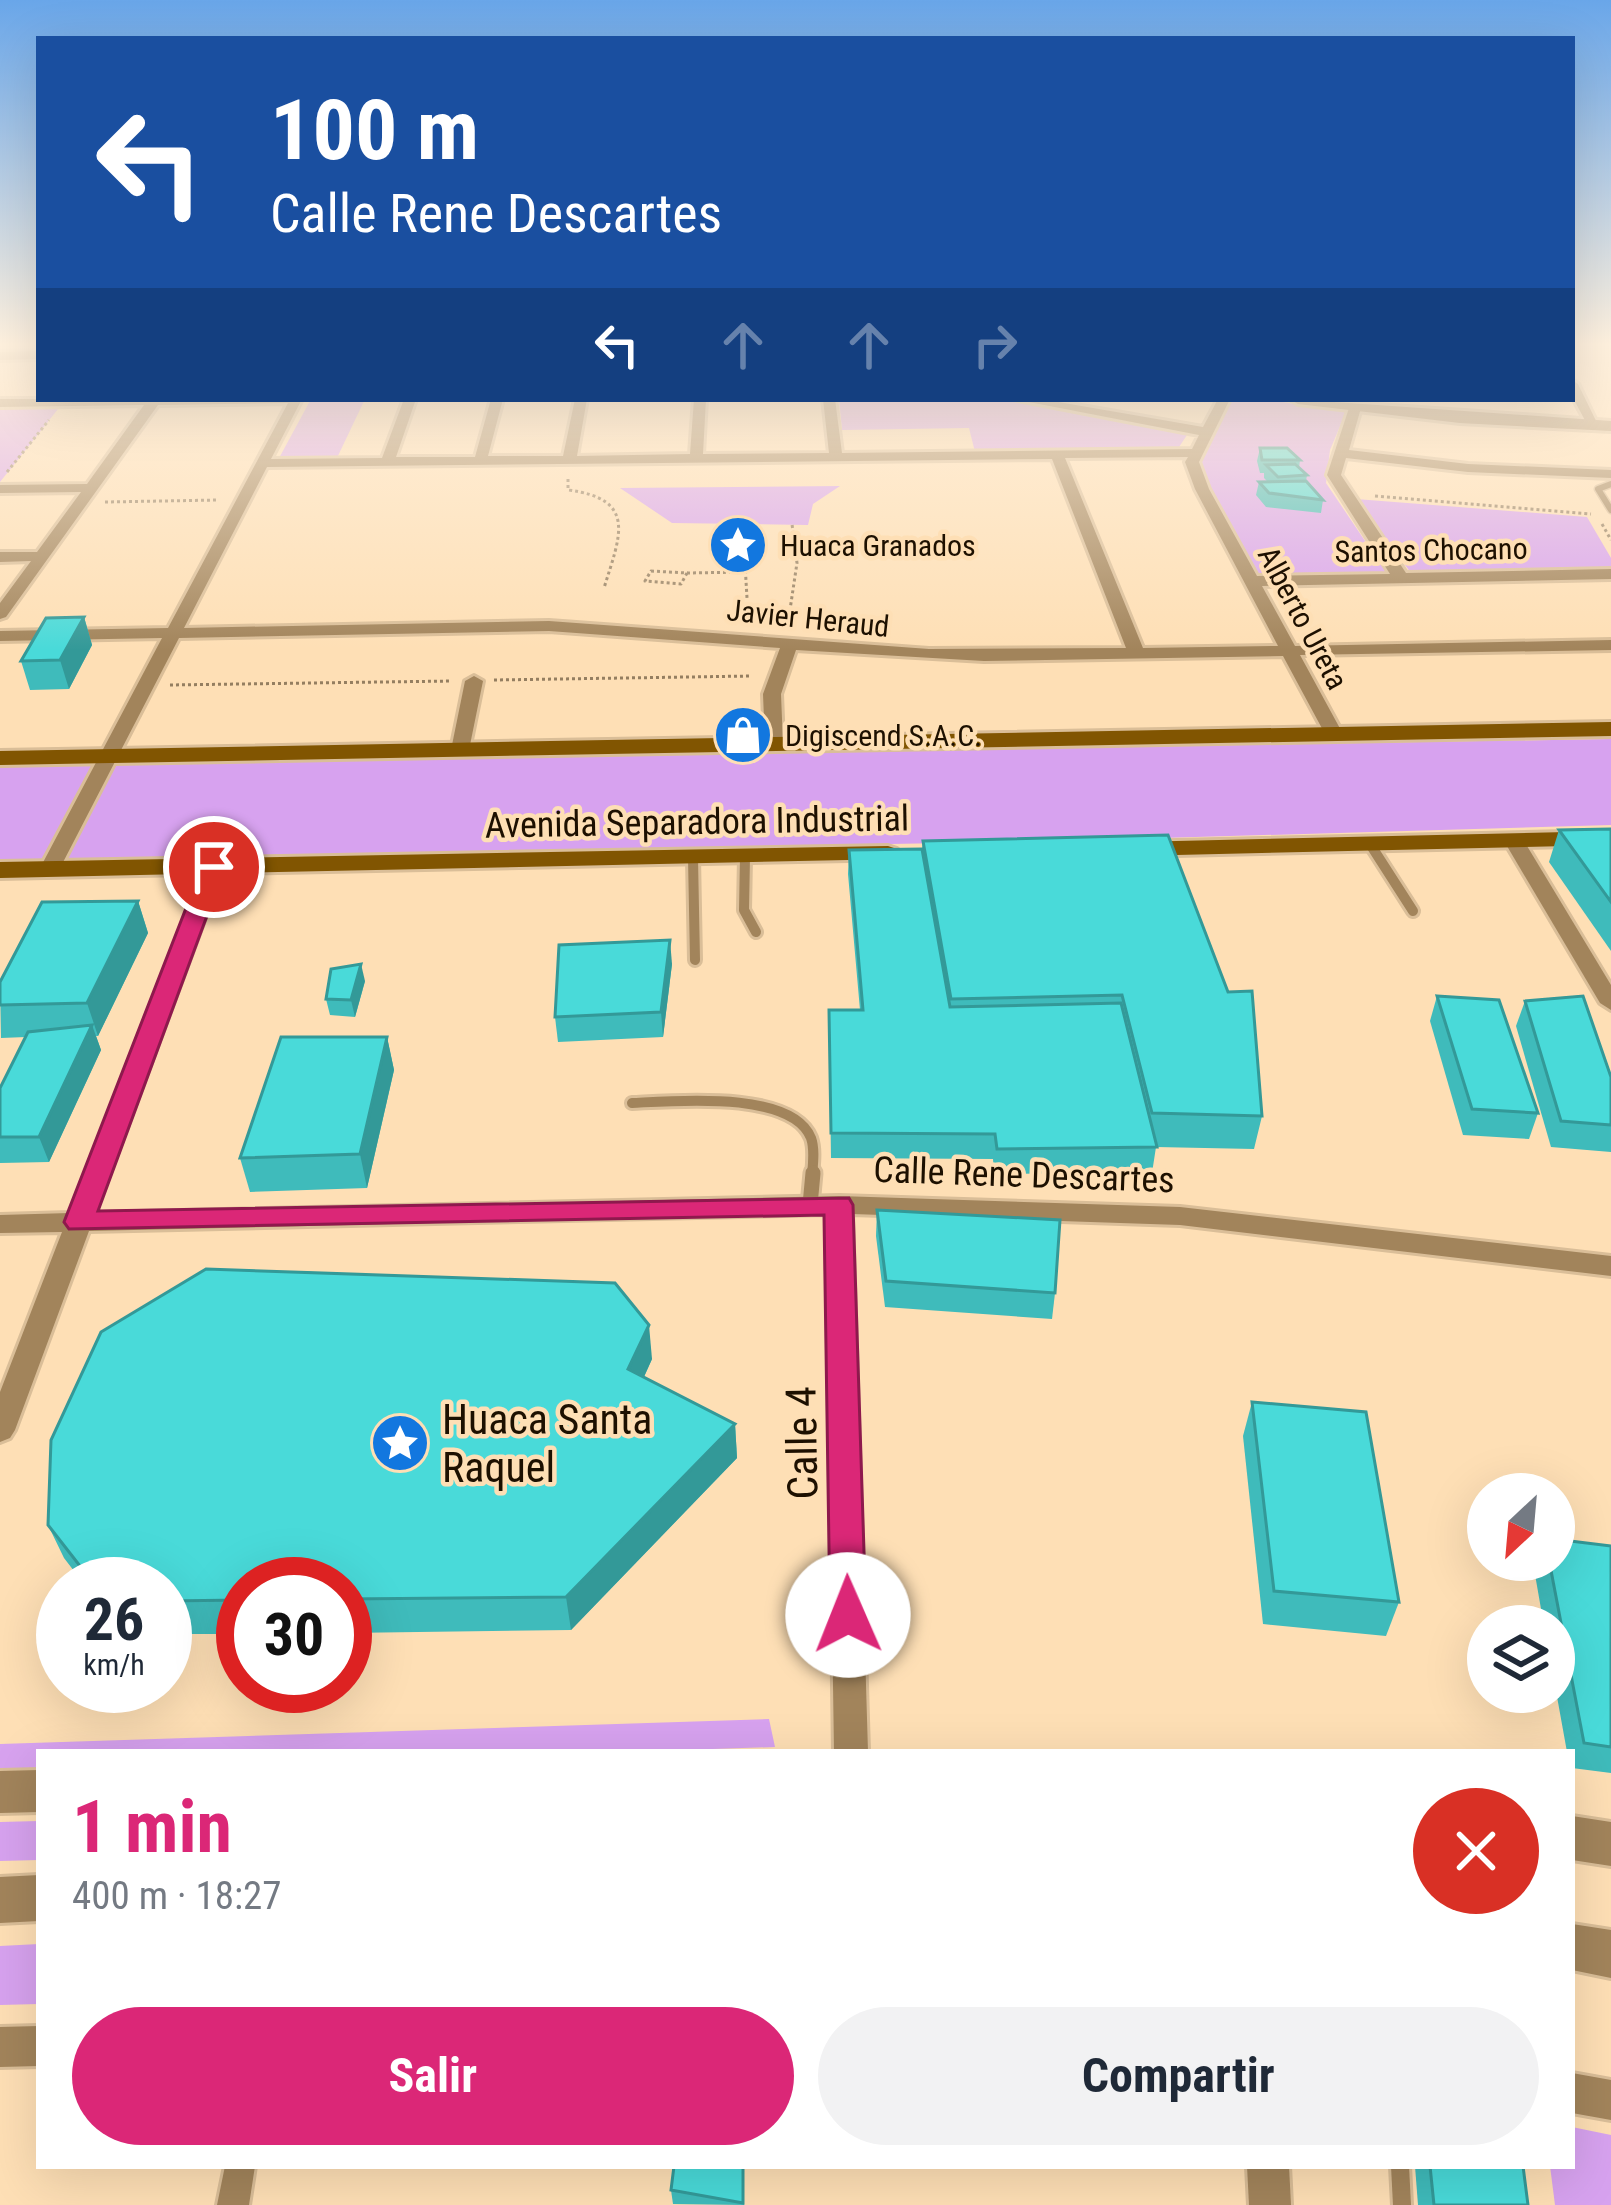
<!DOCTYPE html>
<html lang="es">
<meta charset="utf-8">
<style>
:root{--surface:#fff;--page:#f2f2f3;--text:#1f2937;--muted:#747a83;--accent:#db2777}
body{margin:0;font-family:"Roboto Condensed",sans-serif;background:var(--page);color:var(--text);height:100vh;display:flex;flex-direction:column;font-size:45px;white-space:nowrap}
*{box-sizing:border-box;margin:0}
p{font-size:39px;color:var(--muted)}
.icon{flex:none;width:66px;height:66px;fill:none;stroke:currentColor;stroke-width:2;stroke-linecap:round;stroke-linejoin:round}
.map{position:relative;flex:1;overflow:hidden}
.sheet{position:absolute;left:36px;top:1749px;width:1539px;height:420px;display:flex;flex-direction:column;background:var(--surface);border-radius:0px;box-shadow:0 12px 48px #0002}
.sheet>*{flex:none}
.hud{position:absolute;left:36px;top:36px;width:1539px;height:366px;border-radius:0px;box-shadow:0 12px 48px #0002;background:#1a4fa0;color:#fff;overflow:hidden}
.needle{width:78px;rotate:206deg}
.controls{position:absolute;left:1467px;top:1473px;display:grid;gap:24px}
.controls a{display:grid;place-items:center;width:108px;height:108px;border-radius:50%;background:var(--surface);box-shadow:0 12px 48px #0002;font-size:60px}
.speed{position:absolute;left:36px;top:1557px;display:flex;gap:24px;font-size:60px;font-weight:700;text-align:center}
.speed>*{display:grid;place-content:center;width:156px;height:156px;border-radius:50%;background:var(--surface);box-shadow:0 12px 48px #0002;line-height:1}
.speed small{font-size:30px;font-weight:400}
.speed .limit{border:18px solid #d22;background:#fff;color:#111}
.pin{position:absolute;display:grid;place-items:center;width:102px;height:102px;color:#fff;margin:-51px;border:6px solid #fff;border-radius:50%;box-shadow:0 3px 12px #0007}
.me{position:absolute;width:132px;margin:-66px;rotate:359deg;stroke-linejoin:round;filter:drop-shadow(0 0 9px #0008)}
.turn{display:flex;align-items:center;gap:42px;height:252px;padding:0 36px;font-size:54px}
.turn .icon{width:156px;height:156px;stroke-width:2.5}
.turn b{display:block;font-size:84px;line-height:102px}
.lanes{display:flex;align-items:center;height:114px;padding:0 36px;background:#0003;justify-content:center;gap:60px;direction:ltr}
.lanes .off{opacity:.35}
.round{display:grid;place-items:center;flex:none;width:126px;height:126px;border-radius:63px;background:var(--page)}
.summary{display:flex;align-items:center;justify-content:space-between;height:204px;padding:0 36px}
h1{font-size:72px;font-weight:700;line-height:90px;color:var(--accent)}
.primary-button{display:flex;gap:24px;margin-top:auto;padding:24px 36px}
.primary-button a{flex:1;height:138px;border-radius:72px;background:var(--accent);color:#fff;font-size:48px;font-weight:700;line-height:138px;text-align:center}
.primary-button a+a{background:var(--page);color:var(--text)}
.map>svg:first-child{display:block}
.green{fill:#d7a2ef}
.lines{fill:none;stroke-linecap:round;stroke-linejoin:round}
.service-far3-casing{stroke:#dabe98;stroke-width:9}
.service-far2-casing{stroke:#dabe98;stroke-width:16}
.service-far1-casing{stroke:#dabe98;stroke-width:21}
.service-casing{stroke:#dabe98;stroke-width:24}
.pedestrian-casing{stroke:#dabe98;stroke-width:6}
.minor-casing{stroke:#dabe98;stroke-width:6}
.tertiary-casing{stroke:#dabe98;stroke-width:6}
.secondary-casing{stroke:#dabe98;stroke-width:6}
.path{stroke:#947e60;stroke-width:3;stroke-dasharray:3 3;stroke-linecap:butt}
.service-far3{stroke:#a2845b;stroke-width:6}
.service-far2{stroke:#a2845b;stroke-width:10}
.service-far1{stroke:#a2845b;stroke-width:15}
.service{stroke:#a2845b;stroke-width:18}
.pedestrian{fill:#a2845b;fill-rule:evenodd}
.minor{fill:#a2845b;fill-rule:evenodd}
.tertiary{fill:#a2845b;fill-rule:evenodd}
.secondary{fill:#815501;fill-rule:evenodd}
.wall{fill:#3fbbbb}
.shaded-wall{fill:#339998}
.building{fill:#49dad9;stroke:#339998;stroke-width:3}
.route{fill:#db2777;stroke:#8e194d;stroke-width:3}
.labels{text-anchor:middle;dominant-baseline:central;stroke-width:9;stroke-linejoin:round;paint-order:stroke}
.far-poi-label{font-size:30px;fill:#1d1000;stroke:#fedfb5;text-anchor:start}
.far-street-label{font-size:30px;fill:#1d1000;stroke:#fedfb5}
.street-label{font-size:36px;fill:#1d1000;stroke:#fedfb5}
.near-poi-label{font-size:42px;fill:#1d1000;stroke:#fedfb5;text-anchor:start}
.near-street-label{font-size:42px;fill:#1d1000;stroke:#fedfb5}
</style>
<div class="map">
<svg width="1611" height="2205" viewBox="0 0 1611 2205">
<rect width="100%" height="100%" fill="#fedfb5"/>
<g class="green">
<polygon points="311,399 365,399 336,460 278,460"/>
<polygon points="839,399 997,399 1189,432 1177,450 975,452 969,428 842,430"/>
<polygon points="1232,399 1264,399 1346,412 1330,450 1326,483 1388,575 1260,578 1210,490 1201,460"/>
<polygon points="62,404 0,482 0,406"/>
<polygon points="840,486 813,504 808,525 672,523 620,488"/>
<polygon points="1356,499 1587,517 1611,558 1611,572 1411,573"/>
<polygon points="1611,739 1611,825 1059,841 0,860 0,765"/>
<polygon points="769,1719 775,1747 625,1752 39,1752 39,1773 0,1774 0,1744"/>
<polygon points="39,1821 39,1860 0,1861 0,1822"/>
<polygon points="39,1944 39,2004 0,2005 0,1946"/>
<polygon points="1572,2127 1611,2135 1611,2205 1555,2205 1550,2166 1572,2166"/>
</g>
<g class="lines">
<defs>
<polyline id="service-far3" points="1611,484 1598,489 1611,510"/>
<g id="service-far2">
<polyline points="1370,844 1413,911"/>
<polyline points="745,857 744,910 756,932"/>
<polyline points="693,858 695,960"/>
<path d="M 632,1103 C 674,1101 792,1090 811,1138 C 815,1149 813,1164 812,1176"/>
</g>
<polyline id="service-far1" points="810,1205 813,1173"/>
<polyline id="service" points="1400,2166 1402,2205"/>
<polygon id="pedestrian" points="225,2166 255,2166 249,2205 217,2205"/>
<g id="minor">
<polygon points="39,351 39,359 0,360 0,352"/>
<polygon points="1572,380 1578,384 1600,429 1588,426 1572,396"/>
<path d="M 0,399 L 302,399 L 271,459 L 382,458 L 404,399 L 416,399 L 396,457 L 475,457 L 491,399 L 503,399 L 488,456 L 563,456 L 575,399 L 587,399 L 577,456 L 690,454 L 694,399 L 706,399 L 703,454 L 829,453 L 823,399 L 835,399 L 842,453 L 1192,449 L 1199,435 L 1013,399 L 1041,399 L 1203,427 L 1218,399 L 1230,399 L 1199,462 L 1209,489 L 1257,576 L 1390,574 L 1327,475 L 1349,408 L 1355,404 L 1361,408 L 1349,450 L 1468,464 L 1611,470 L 1611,478 L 1468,472 L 1346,458 L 1341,475 L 1406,573 L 1611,569 L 1611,579 L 1262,586 L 1295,646 L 1611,640 L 1611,650 L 1300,655 L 1343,734 L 1334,739 L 1325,734 L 1283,656 L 984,661 L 796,650 L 781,694 L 783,744 L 774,749 L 765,744 L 763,694 L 780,648 L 549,631 L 179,638 L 59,870 L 49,876 L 39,870 L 162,638 L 0,641 L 0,631 L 168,628 L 288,403 L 158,405 L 6,617 L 0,619 L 0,603 L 31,561 L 0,562 L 0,552 L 37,552 L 81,492 L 0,493 L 0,485 L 87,484 L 144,405 L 0,407 ZM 1188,457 L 1185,462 L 1195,489 L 1278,646 L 1143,648 L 1065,458 ZM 1052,459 L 1126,648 L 929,649 L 549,621 L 184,628 L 267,467 Z"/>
<polygon points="474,676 483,681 469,750 460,755 451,750 465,681"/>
<polygon points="1514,835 1524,841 1611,985 1611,1010 1600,1003 1504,841"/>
<polygon points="214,861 224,867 95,1213 839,1196 1180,1207 1611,1256 1611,1276 1180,1225 852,1214 868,1752 834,1752 826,1214 89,1231 15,1430 10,1438 0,1442 0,1392 62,1232 0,1233 0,1215 70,1213 204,867"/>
<polygon points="39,2026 39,2066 0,2067 0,2027"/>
<polygon points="1572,2073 1611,2080 1611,2120 1572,2113"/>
<polygon points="1247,2166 1289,2166 1291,2205 1249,2205"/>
</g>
<g id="tertiary">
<polygon points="1290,399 1611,421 1611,431 1460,423 1298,404"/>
<polygon points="39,1770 39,1812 0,1813 0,1771"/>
<polygon points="1572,1816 1611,1822 1611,1866 1572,1860"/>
<polygon points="39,1875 39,1921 0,1923 0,1877"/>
<polygon points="1572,1924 1611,1930 1611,1978 1572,1970"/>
</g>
<g id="secondary">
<polygon points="1611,722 1611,736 0,765 0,751"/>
<polygon points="1611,831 1611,845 1134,856 1122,849 1134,842"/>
<polygon points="888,846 897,849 901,854 897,859 0,878 0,862"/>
</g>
</defs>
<use href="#service-far3" class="service-far3-casing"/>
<use href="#service-far2" class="service-far2-casing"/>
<use href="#service-far1" class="service-far1-casing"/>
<use href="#service" class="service-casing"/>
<use href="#pedestrian" class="pedestrian-casing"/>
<use href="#minor" class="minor-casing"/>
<use href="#tertiary" class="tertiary-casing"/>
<use href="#secondary" class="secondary-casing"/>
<g class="path">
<polyline points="7,472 49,420"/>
<path d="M 568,479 L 568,490 C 638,499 620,536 604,588"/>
<polyline points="1375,496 1591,514"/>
<polyline points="105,502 219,500"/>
<polyline points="1602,524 1611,540"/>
<polyline points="744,547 747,598"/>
<polygon points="651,571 687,573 681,584 645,581"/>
<polyline points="687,573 746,572"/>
<polyline points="788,623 797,563 792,524"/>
<polyline points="494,680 752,676"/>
<polyline points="170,685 452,681"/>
</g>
<use href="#service-far3" class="service-far3"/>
<use href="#service-far2" class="service-far2"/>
<use href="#service-far1" class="service-far1"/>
<use href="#service" class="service"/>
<use href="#pedestrian" class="pedestrian"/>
<use href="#minor" class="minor"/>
<use href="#tertiary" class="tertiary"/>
<use href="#secondary" class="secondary"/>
</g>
<g class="wall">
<polygon points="1260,448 1300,460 1299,468 1307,475 1306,481 1323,500 1321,513 1266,507 1256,495 1259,482 1267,481 1264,478 1264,473 1260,473 1257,461"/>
<polygon points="84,617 92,645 69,689 30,690 21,661"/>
<polygon points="1611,829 1611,951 1549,862 1559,830"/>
<polygon points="1168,835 1262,1116 1254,1149 1156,1147 1152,1173 994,1174 993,1159 831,1158 829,1010 860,1010 848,874 849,850 922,849 923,841"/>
<polygon points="138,901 148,933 98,1036 96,1036 101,1050 49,1162 0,1163 0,1088 26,1037 1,1038 0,982"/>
<polygon points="672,964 663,1037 558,1042 555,1017"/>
<polygon points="365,981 355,1017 330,1015 326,999"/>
<polygon points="1437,996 1538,1113 1529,1139 1463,1135 1430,1021"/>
<polygon points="1525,1001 1611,1077 1611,1152 1551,1147 1516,1026"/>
<polygon points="387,1037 394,1070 367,1188 250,1192 240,1158"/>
<polygon points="877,1210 1055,1293 1052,1319 885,1307 876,1236"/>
<polygon points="652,1359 644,1377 735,1424 737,1458 571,1630 345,1633 345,1584 243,1584 243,1634 165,1634 165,1584 84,1584 64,1558 48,1525"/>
<polygon points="1252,1402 1399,1602 1386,1636 1263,1624 1243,1436"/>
<polygon points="1611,1546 1611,1773 1572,1768 1572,1752 1567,1752 1554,1680 1554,1626 1544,1626 1533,1563 1534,1560 1554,1560"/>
<polygon points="744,2166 744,2205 673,2204 671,2190"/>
<polygon points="1415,2166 1523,2166 1528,2205 1418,2205"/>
</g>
<g class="shaded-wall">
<polygon points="84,617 92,645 69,689 60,660"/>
<polygon points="138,901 148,933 98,1036 87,1003"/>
<polygon points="670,940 672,964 663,1037 661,1012"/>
<polygon points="361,964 365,981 355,1017 351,1000"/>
<polygon points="92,1025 101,1050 49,1162 39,1137"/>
<polygon points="387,1037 394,1070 367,1188 360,1154"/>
<polygon points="649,1325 652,1359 632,1403 628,1369"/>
<polygon points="735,1424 737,1458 571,1630 566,1597"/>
</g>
<g class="building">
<polygon points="1260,448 1287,448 1300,460 1262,460"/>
<polygon points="1295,464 1307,475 1278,477 1266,465"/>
<polygon points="1306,481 1323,500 1269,493 1259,482"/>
<polygon points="84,617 60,660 21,661 46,618"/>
<polygon points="1611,829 1611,902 1559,830"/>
<polygon points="1168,835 1228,992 1252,991 1262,1116 1152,1113 1122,995 951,999 923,841"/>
<polygon points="922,849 950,1007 1121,1003 1157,1147 997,1149 995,1134 831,1133 829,1010 863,1010 849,850"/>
<polygon points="138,901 87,1003 0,1005 0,982 42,902"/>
<polygon points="670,940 661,1012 555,1017 559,945"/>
<polygon points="361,964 351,1000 326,999 331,969"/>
<polygon points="1437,996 1499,1000 1538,1113 1472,1109"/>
<polygon points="1583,996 1611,1077 1611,1125 1561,1121 1525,1001"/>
<polygon points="92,1025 39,1137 0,1137 0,1088 28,1032"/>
<polygon points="281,1037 387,1037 360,1154 240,1158"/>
<polygon points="877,1210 1060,1220 1055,1293 886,1281"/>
<polygon points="206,1269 615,1283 649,1325 628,1369 735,1424 566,1597 345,1599 345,1584 243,1584 243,1600 165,1601 165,1584 94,1584 48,1525 51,1440 101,1332"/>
<polygon points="1252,1402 1366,1412 1399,1602 1274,1591"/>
<polygon points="1554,1539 1611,1546 1611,1747 1584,1743 1549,1560 1554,1560"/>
<polygon points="674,2166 743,2166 743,2203 671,2190"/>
<polygon points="1430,2166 1523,2166 1528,2205 1434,2205"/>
</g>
<linearGradient id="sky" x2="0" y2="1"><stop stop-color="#69a6e9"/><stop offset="0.53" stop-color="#fff1de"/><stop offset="1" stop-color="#fff1de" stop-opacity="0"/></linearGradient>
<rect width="1611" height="650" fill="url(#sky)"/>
<polygon class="route" points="214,860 225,867 98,1211 849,1198 853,1205 866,1615 861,1627 848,1631 835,1627 830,1615 824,1215 69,1229 64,1222 202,867"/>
<defs>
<symbol id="sight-disc" viewBox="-11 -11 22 22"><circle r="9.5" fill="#1277df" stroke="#fedfb5"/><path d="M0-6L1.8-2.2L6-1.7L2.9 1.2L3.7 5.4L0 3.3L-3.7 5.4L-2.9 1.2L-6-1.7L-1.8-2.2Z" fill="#fff"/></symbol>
<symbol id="shop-disc" viewBox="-11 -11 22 22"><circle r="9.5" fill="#1277df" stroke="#fedfb5"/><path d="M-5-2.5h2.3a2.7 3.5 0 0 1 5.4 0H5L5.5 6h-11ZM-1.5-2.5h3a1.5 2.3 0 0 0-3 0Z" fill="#fff"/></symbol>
</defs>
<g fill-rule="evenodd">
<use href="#sight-disc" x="705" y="512" width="66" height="66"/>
<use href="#shop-disc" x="710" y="702" width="66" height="66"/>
<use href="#sight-disc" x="367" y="1410" width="66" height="66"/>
</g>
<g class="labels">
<g class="far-poi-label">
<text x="780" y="545">Huaca Granados</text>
<text x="785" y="735">Digiscend S.A.C.</text>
</g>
<g class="far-street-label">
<text transform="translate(1431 550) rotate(-1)">Santos Chocano</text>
<text transform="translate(808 618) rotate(6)">Javier Heraud</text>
<text transform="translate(1303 618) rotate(62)">Alberto Ureta</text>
</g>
<g class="street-label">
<text transform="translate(697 822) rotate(-1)">Avenida Separadora Industrial</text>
<text transform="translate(1024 1175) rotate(2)">Calle Rene Descartes</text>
</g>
<g class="near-poi-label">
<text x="442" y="1419">Huaca Santa<tspan x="442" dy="48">Raquel</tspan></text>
</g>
<g class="near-street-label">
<text transform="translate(802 1443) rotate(-91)">Calle 4</text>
</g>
</g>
</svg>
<div class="controls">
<a><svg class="needle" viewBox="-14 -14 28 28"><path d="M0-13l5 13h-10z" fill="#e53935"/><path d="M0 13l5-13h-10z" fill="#747a83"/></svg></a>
<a><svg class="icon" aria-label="layers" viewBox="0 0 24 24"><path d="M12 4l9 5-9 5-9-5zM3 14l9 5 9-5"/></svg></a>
</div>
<div class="speed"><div>26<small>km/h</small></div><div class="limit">30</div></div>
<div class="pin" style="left:214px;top:867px;background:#d93025"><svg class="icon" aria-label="arrive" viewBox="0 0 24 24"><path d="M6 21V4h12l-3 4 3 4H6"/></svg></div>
<svg class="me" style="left:848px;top:1615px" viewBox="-20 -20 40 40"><circle r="19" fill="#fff"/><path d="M0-13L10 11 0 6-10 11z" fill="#db2777"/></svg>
<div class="hud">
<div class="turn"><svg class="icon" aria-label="left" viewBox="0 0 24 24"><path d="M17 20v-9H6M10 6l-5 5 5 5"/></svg><div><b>100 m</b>Calle Rene Descartes</div></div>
<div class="lanes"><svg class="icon" aria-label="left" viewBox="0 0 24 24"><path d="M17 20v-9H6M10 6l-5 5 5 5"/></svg><svg class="icon off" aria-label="ahead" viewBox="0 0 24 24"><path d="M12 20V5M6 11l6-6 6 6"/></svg><svg class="icon off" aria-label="ahead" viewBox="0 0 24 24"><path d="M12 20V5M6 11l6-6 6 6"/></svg><svg class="icon off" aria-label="right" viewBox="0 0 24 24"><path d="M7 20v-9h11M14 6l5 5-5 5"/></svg></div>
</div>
<section class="sheet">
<div class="summary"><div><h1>1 min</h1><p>400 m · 18:27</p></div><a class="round" style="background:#d93025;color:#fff"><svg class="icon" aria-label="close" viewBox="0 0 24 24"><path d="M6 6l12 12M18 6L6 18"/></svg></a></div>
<div class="primary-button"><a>Salir</a><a>Compartir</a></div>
</section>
</div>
